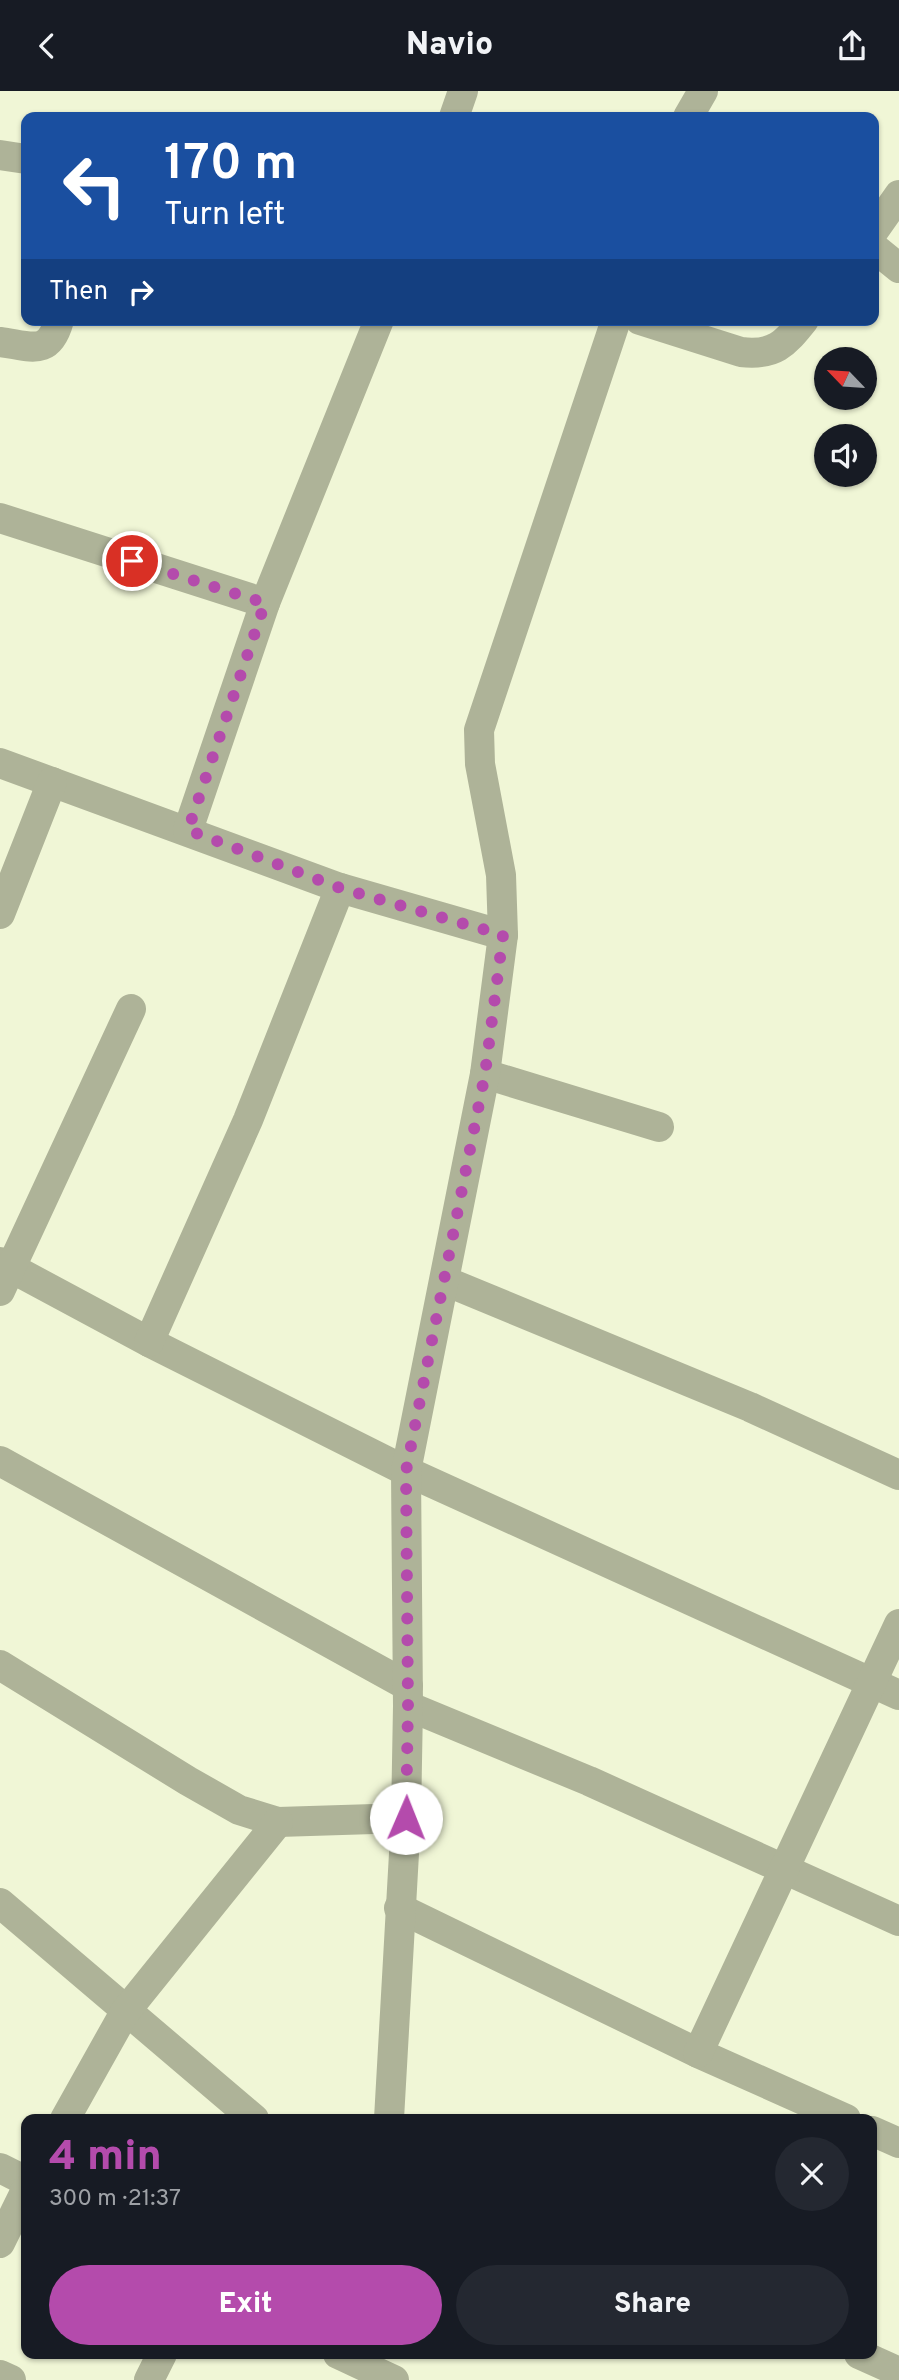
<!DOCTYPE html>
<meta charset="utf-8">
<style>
:root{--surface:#171b24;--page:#242831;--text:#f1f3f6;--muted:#9ea1a6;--accent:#b44bac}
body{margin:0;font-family:Overpass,sans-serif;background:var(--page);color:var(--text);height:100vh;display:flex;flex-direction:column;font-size:26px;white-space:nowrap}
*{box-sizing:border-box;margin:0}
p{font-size:23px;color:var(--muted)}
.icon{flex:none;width:38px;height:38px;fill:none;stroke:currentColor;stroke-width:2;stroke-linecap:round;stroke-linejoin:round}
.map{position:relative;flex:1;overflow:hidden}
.drawer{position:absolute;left:21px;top:2023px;width:856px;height:245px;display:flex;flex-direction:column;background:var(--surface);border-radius:14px;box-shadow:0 2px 5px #0004}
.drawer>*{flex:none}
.guide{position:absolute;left:21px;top:21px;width:858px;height:214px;border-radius:14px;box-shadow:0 2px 5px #0004;background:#1a4fa0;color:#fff;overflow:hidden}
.needle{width:46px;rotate:295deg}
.buttons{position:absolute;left:814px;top:256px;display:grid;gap:14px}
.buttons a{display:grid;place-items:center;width:63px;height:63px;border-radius:50%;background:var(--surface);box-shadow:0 2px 5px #0004;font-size:35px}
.pin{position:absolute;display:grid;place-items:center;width:60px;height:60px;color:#fff;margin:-30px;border:4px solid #fff;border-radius:50%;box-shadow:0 2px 7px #0007}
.me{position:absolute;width:77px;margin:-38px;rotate:1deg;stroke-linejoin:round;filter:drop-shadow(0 0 5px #0008)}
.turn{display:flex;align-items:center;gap:24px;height:147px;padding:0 28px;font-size:32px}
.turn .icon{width:91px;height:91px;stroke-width:2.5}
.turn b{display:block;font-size:49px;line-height:60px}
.then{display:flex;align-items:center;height:66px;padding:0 28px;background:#0003;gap:14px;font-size:26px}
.round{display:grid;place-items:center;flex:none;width:74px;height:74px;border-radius:37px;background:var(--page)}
.overview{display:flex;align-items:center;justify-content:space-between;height:119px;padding:0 28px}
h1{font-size:42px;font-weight:800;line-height:52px;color:var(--accent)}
.action{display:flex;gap:14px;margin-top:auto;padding:14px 28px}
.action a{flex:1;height:80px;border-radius:42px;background:var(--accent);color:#fff;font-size:28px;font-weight:800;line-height:80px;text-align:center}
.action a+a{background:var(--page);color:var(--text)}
header{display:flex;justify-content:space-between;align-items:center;height:91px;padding:0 28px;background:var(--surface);font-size:32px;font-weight:800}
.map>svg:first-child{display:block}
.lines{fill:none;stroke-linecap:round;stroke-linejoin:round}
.minor{stroke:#aeb398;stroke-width:30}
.route{stroke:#b44bac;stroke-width:12;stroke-dasharray:0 21.6}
</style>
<header><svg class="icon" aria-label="back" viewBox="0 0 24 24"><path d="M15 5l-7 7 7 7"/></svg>Navio<svg class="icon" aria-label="share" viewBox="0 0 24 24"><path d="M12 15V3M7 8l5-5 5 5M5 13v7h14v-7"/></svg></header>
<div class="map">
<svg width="899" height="2289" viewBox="0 0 899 2289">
<rect width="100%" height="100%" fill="#f0f6d6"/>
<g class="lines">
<g class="minor">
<polyline points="454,26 463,0"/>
<polyline points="688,26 703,0"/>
<polyline points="0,64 26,68"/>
<polyline points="873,141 899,104"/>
<polyline points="873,156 899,177"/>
<path d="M 640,229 L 741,261 C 774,265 785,253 804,229"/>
<path d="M 0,251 C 31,255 49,266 59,229"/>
<polyline points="0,427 265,512"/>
<polyline points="0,672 340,797 503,844"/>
<polyline points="188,739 265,512 379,229"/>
<polyline points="0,823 52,691"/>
<polyline points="485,983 659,1036"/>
<polyline points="0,1171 149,1251 406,1380 899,1604"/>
<polyline points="445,1190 750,1316 899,1384"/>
<polyline points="0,1200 131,918"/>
<polyline points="149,1251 248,1029 340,797"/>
<polyline points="0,1370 408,1595"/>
<polyline points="0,1574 188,1690 239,1719 278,1731 406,1727"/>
<polyline points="408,1615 589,1690 899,1830"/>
<polyline points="0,1812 254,2028"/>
<polyline points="399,1817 698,1962 846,2028"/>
<polyline points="698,1962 899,1533"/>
<polyline points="65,2028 125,1921 278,1731"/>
<polyline points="389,2028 406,1727 408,1615 406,1380 485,983 503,844 501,784 480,673 479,639 616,229"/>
<polyline points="872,2040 899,2052"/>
<polyline points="0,2077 26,2090"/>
<polyline points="0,2152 26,2099"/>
<polyline points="338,2263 394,2289"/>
<polyline points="859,2263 899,2281"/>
<polyline points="0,2284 11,2289"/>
<polyline points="149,2289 162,2263"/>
</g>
</g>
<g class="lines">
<polyline class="route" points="132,470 265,512 188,739 340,797 503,844 485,983 406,1380 408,1615 406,1727"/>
</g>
</svg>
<div class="buttons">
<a><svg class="needle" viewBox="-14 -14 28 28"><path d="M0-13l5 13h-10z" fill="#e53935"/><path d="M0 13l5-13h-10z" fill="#9ea1a6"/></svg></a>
<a><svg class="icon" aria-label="sound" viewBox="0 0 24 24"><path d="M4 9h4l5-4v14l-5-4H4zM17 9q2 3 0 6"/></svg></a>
</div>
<div class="pin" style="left:132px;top:470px;background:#d93025"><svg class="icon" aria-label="arrive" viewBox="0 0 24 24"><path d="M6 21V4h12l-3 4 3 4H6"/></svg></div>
<svg class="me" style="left:406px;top:1727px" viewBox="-20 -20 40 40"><circle r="19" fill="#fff"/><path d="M0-13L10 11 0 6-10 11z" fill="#b44bac"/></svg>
<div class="guide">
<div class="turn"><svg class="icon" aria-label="left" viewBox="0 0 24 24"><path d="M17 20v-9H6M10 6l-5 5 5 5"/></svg><div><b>170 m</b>Turn left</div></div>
<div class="then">Then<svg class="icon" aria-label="right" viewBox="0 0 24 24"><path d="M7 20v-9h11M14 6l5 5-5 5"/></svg></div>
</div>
<section class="drawer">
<div class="overview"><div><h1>4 min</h1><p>300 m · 21:37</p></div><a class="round"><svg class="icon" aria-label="close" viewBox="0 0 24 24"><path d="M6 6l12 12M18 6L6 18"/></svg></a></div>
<div class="action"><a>Exit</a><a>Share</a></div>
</section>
</div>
